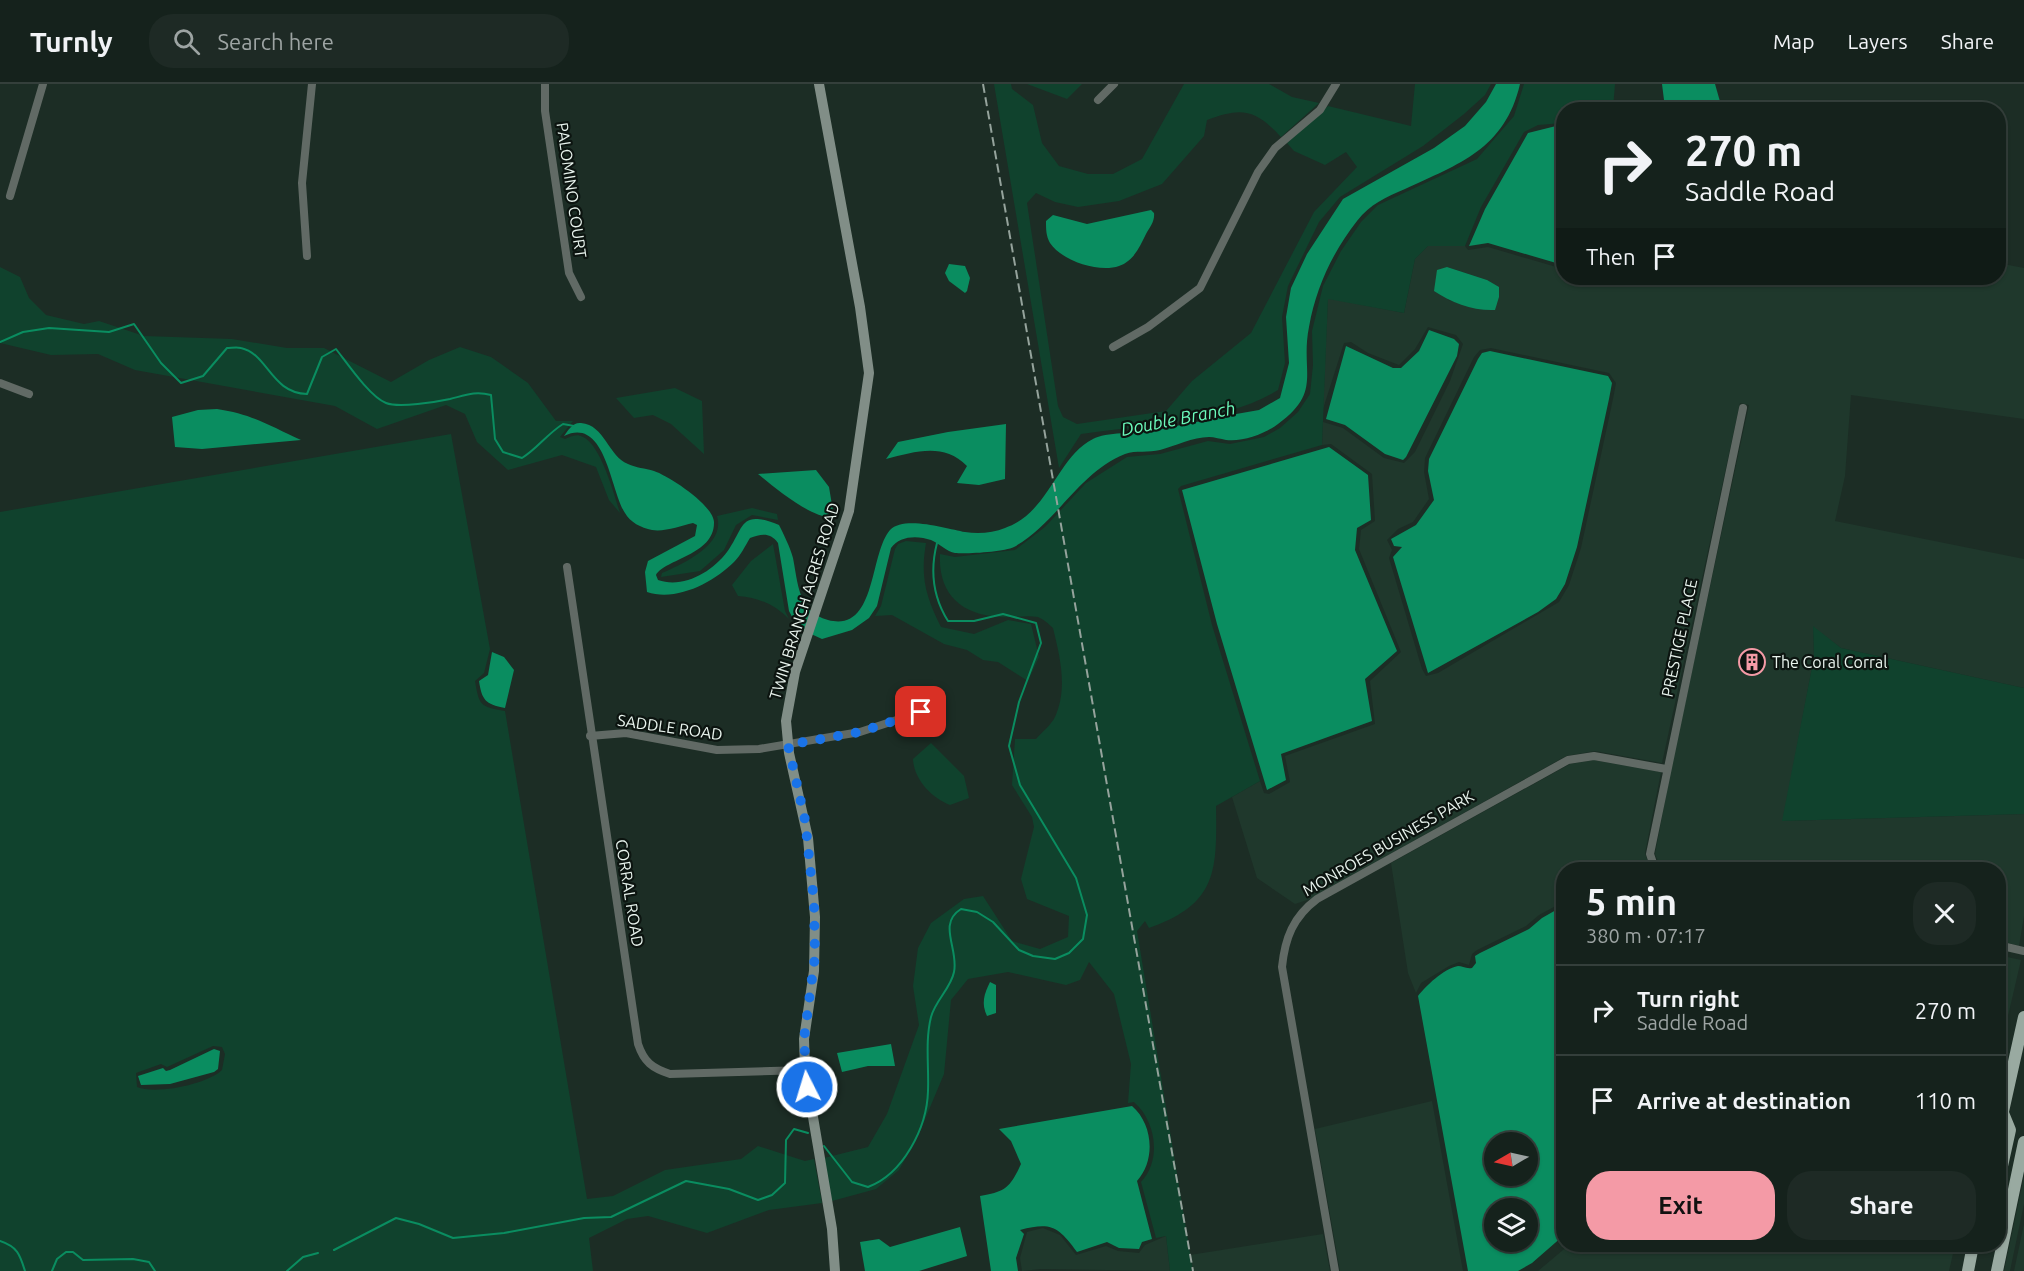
<!DOCTYPE html>
<meta charset="utf-8">
<style>
:root{--surface:#15221c;--page:#1e2a25;--text:#f1f3f6;--muted:#9da4a3;--line:#343f3b;--accent:#f49aa6}
body{margin:0;font-family:Ubuntu,sans-serif;background:var(--page);color:var(--text);height:100vh;display:flex;flex-direction:column;font-size:22px;white-space:nowrap}
*{box-sizing:border-box;margin:0}
p{font-size:20px;color:var(--muted)}
.icon{flex:none;width:33px;height:33px;fill:none;stroke:currentColor;stroke-width:2;stroke-linecap:round;stroke-linejoin:round}
.map{position:relative;flex:1;overflow:hidden}
.drawer{position:absolute;left:1556px;top:778px;width:450px;height:390px;display:flex;flex-direction:column;background:var(--surface);border-radius:24px;box-shadow:0 2px 4px #0004,0 0 0 2px var(--line)}
.drawer>*{flex:none}
.hud{position:absolute;left:1556px;top:18px;width:450px;height:183px;border-radius:24px;box-shadow:0 2px 4px #0004,0 0 0 2px var(--line);background:#15221c;color:var(--text);overflow:hidden}
.needle{width:39px;rotate:261deg}
.buttons{position:absolute;left:1484px;top:1048px;display:grid;gap:12px}
.buttons a{display:grid;place-items:center;width:54px;height:54px;border-radius:50%;background:var(--surface);box-shadow:0 2px 4px #0004,0 0 0 2px var(--line);font-size:30px}
.pin{position:absolute;display:grid;place-items:center;width:51px;height:51px;color:#fff;margin:-26px;border-radius:12px;box-shadow:0 3px 9px #0006}
.me{position:absolute;width:66px;margin:-33px;rotate:355deg;stroke-linejoin:round;filter:drop-shadow(0 0 4px #0008)}
.turn{display:flex;align-items:center;gap:21px;height:126px;padding:0 30px;font-size:27px}
.turn .icon{width:78px;height:78px;stroke-width:2.5}
.turn b{display:block;font-size:42px;line-height:51px}
.then{display:flex;align-items:center;height:57px;padding:0 30px;background:#0003;gap:12px;font-size:22px}
.round{display:grid;place-items:center;flex:none;width:63px;height:63px;border-radius:24px;background:var(--page)}
.overview{display:flex;align-items:center;justify-content:space-between;height:102px;padding:0 30px}
h1{font-size:36px;font-weight:700;line-height:45px}
.primary-button{display:flex;gap:12px;margin-top:auto;padding:12px 30px}
.primary-button a{flex:1;height:69px;border-radius:24px;background:var(--accent);color:#111;font-size:24px;font-weight:700;line-height:69px;text-align:center}
.primary-button a+a{background:var(--page);color:var(--text)}
ul{padding:0;list-style:none}
li{display:flex;align-items:center;gap:18px;height:90px;padding:0 30px;border-top:2px solid var(--line)}
li div{flex:1}
li b{display:block;font-size:22px}
li em{font-style:normal}
header{display:flex;align-items:center;gap:36px;box-sizing:border-box;height:84px;padding:0 30px;background:var(--surface);border-bottom:2px solid var(--line)}
header strong{font-size:28px}
nav{display:flex;gap:33px;margin-inline-start:auto;font-size:21px}
.search{width:420px;height:54px;background:var(--page);display:flex;align-items:center;gap:15px;box-sizing:border-box;padding:0 21px;border-radius:24px;color:var(--muted);font-size:22px}
.map>svg:first-child{display:block}
.built{fill:#1f382c;fill-rule:evenodd}
.green{fill:#10422d;fill-rule:evenodd}
.water{fill:#0a8d60;fill-rule:evenodd}
.lines{fill:none;stroke-linecap:round;stroke-linejoin:round}
.stream{stroke:#0a8d60;stroke-width:2}
.street{stroke:#616a65;stroke-width:8}
.secondary{stroke:#818e87;stroke-width:10}
.primary{stroke:#99aaa1;stroke-width:12}
.rail{stroke:#95a39c;stroke-width:2;stroke-dasharray:9 4.5;stroke-linecap:butt}
.route{stroke:#1a73e8;stroke-width:10;stroke-dasharray:0 18}
.labels{text-anchor:middle;dominant-baseline:central;stroke-width:4.5;stroke-linejoin:round;paint-order:stroke}
.street-label{font-size:16px;fill:#e9f4ee;stroke:#0c1410}
.poi-label{font-size:16px;fill:#e9f4ee;stroke:#0c1410;text-anchor:start}
.water-label{font-size:18px;font-style:italic;fill:#6bfabb;stroke:#0c1410}
</style>
<header>
<strong>Turnly</strong>
<div class="search"><svg class="icon" aria-label="search" viewBox="0 0 24 24"><circle cx="10" cy="10" r="6"/><path d="M15 15l6 6"/></svg>Search here</div>
<nav><a>Map</a><a>Layers</a><a>Share</a></nav>
</header>
<div class="map">
<svg width="2024" height="1187" viewBox="0 0 2024 1187">
<rect width="100%" height="100%" fill="#1c2d25"/>
<g class="built">
<path d="M 1428,162 L 1465,162 L 1468,166 L 1488,163 L 1563,185 L 1563,194 L 1998,194 L 1998,179 L 2024,184 L 2024,335 L 1851,311 L 1845,392 L 1835,437 L 2024,475 L 2024,604 L 1841,564 L 1813,543 L 1814,573 L 1783,737 L 2024,730 L 2024,832 L 2019,862 L 1998,856 L 1998,786 L 1679,786 L 1658,777 L 1655,770 L 1671,685 L 1749,321 L 1740,319 L 1662,679 L 1595,667 L 1566,672 L 1310,815 L 1295,820 L 1257,794 L 1232,713 L 1260,697 L 1264,709 L 1269,710 L 1290,698 L 1285,672 L 1375,640 L 1370,597 L 1401,568 L 1359,465 L 1361,446 L 1375,437 L 1372,390 L 1331,360 L 1322,361 L 1323,338 L 1343,344 L 1384,374 L 1404,379 L 1415,368 L 1450,297 L 1463,260 L 1456,251 L 1428,243 L 1415,265 L 1399,281 L 1368,269 L 1351,258 L 1344,259 L 1323,325 L 1328,214 L 1404,229 L 1415,175 ZM 1447,183 L 1487,196 L 1485,226 L 1448,216 ZM 1491,264 L 1609,289 L 1616,299 L 1613,315 L 1581,464 L 1569,501 L 1559,518 L 1438,589 L 1426,592 L 1422,585 L 1389,474 L 1392,466 L 1387,456 L 1398,445 L 1413,438 L 1429,415 L 1424,388 L 1425,374 L 1474,273 L 1480,266 Z"/>
<polygon points="1594,676 1661,688 1645,769 1649,781 1655,786 1563,786 1563,818 1539,831 1526,842 1477,866 1472,870 1469,881 1459,878 1449,882 1421,899 1416,909 1408,889 1391,779 1570,680"/>
<polygon points="1998,871 2021,876 1998,975"/>
<polygon points="1432,1017 1463,1187 1340,1187 1315,1045"/>
<polygon points="2024,1093 2024,1120 2010,1187 2004,1187"/>
<polygon points="2024,1140 2024,1187 2014,1187"/>
<polygon points="1043,1144 1060,1151 1076,1171 1106,1162 1118,1167 1139,1169 1145,1161 1166,1152 1170,1187 1041,1185 1022,1187 1020,1174 1027,1148"/>
<polygon points="1323,1150 1330,1187 1193,1187 1190,1171"/>
<polygon points="1569,1161 1955,1161 1949,1187 1538,1187"/>
</g>
<g class="green">
<path d="M 994,0 L 1011,0 L 1012,5 L 1033,21 L 1042,59 L 1059,82 L 1088,90 L 1113,90 L 1142,75 L 1184,0 L 1269,0 L 1292,13 L 1319,19 L 1281,53 C 1255,25 1242,23 1207,36 L 1204,52 L 1162,100 L 1119,117 L 1078,123 L 1055,118 L 1036,109 L 1027,119 L 1058,322 L 1063,333 L 1077,340 L 1166,327 L 1192,297 L 1251,249 L 1314,128 L 1357,83 L 1346,68 L 1325,81 L 1294,67 L 1287,59 L 1328,22 L 1411,42 L 1415,0 L 1491,0 L 1485,11 L 1464,30 L 1423,62 L 1340,113 L 1319,138 L 1288,202 L 1282,233 L 1285,279 L 1278,306 C 1225,339 1142,341 1081,350 L 1059,384 Z"/>
<polygon points="1027,0 1082,0 1067,15"/>
<path d="M 1524,0 L 1615,0 L 1613,25 L 1563,26 L 1563,39 L 1538,41 L 1524,48 L 1481,123 L 1465,162 L 1428,162 L 1415,175 L 1404,229 L 1328,215 L 1322,361 L 1181,402 L 1178,405 L 1212,541 L 1260,697 L 1216,722 C 1217,788 1217,820 1149,844 L 1145,837 L 1137,847 L 1193,1187 L 1170,1187 L 1166,1152 L 1156,1154 L 1141,1098 C 1162,1076 1156,1037 1134,1018 L 1128,1019 L 1131,980 L 1114,910 L 1089,878 L 1080,896 L 1066,901 L 1008,888 L 968,895 L 951,916 L 944,990 L 918,1052 L 899,1086 L 876,1105 L 832,1117 L 824,1074 L 868,1063 L 887,1030 L 919,941 L 913,902 L 918,864 L 931,839 L 964,815 L 983,812 L 1012,857 L 1040,865 L 1068,853 L 1069,832 L 1027,815 L 1021,795 L 1034,743 L 1032,733 L 1012,701 L 1015,655 L 1036,655 C 1042,648 1051,641 1055,633 C 1068,604 1060,573 1053,544 C 1049,540 1043,535 1038,533 C 1026,531 1012,534 1000,533 C 960,531 938,509 940,470 L 955,473 L 1015,466 L 1045,443 L 1086,399 L 1127,373 L 1160,370 L 1208,357 L 1230,360 L 1264,353 L 1280,344 L 1298,328 L 1310,310 L 1313,281 L 1312,247 L 1323,202 L 1341,167 L 1361,138 L 1378,121 L 1477,75 L 1514,32 Z"/>
<path d="M 0,183 L 20,193 L 29,214 L 46,231 L 84,240 L 99,237 L 144,252 L 232,255 L 287,264 L 324,264 L 391,298 L 429,276 L 460,263 L 491,273 L 528,299 L 556,337 L 573,337 L 560,353 L 565,355 C 571,353 576,349 583,353 C 601,361 614,410 620,429 L 609,416 L 596,383 L 562,371 L 508,386 L 477,358 L 465,330 L 446,321 L 377,345 L 335,322 L 135,286 L 98,270 L 51,271 L 0,259 Z"/>
<polygon points="675,304 702,317 704,370 671,340 653,331 634,334 616,314"/>
<path d="M 451,350 L 490,565 L 484,589 L 475,597 C 479,621 480,623 505,627 L 587,1115 L 613,1112 L 665,1086 L 741,1075 L 758,1062 L 805,1077 L 814,1075 L 822,1119 L 769,1126 L 707,1149 L 648,1132 L 627,1135 L 589,1154 L 593,1187 L 0,1187 L 0,428 ZM 213,962 L 222,963 L 225,970 L 222,986 C 208,1000 156,1011 137,1003 L 136,989 L 161,980 L 167,983 Z"/>
<path d="M 752,424 L 777,430 L 778,436 L 752,431 L 736,441 L 724,466 L 700,487 L 661,493 L 662,489 C 682,480 726,461 717,432 Z"/>
<path d="M 906,457 L 926,459 C 920,493 926,513 941,543 L 974,550 L 1008,536 L 1031,540 L 1039,573 L 1028,597 L 998,578 L 983,576 L 967,566 L 944,560 L 892,531 L 875,532 L 881,522 L 895,465 L 898,460 Z"/>
<path d="M 773,460 L 785,527 L 789,535 C 774,520 759,514 738,512 L 732,501 L 751,477 Z"/>
<polygon points="1813,542 1841,564 2024,604 2024,730 1782,737 1814,573"/>
<path d="M 931,659 L 964,692 L 969,714 L 950,721 C 932,714 914,696 913,675 Z"/>
</g>
<g class="water">
<path d="M 1496,0 L 1520,0 C 1505,65 1459,80 1405,105 C 1386,113 1370,120 1357,137 C 1332,169 1316,204 1309,243 C 1300,288 1323,307 1278,340 C 1265,350 1243,358 1226,356 C 1221,355 1214,353 1209,353 C 1193,353 1175,362 1160,366 C 1149,369 1136,366 1125,370 C 1078,389 1057,439 1014,463 C 1004,468 967,470 955,469 C 947,468 939,459 931,456 C 917,451 899,452 891,464 L 877,522 L 869,534 L 852,546 L 822,555 L 798,544 L 789,527 L 778,459 C 770,448 761,450 750,454 C 745,462 741,471 734,478 C 714,498 677,518 647,508 L 645,488 L 648,477 L 695,452 L 697,441 L 693,439 C 680,442 665,448 652,446 C 641,444 630,438 625,429 C 610,406 606,332 564,352 C 568,346 573,338 581,339 C 605,341 608,372 628,380 C 636,384 645,384 654,387 C 669,392 715,422 714,439 C 714,471 665,475 656,491 L 658,496 C 683,505 712,488 727,468 C 745,443 739,425 779,441 C 784,451 790,463 793,474 C 798,499 798,528 828,536 C 877,549 869,470 890,446 C 904,431 948,445 965,448 C 978,450 993,449 1005,444 C 1049,429 1057,373 1093,355 C 1106,348 1136,349 1152,347 C 1187,340 1223,332 1259,326 L 1280,314 L 1289,279 L 1286,233 L 1291,204 L 1307,170 L 1343,115 L 1434,64 L 1465,42 L 1486,18 Z"/>
<path d="M 1662,0 L 1715,0 L 1721,21 C 1704,33 1680,23 1664,16 Z"/>
<polygon points="1556,42 1563,42 1563,181 1488,159 1469,162 1485,125 1528,49"/>
<path d="M 1151,126 L 1154,129 C 1155,137 1150,143 1146,150 C 1140,162 1134,177 1119,182 C 1099,189 1062,177 1050,159 C 1046,152 1046,145 1046,137 L 1053,131 L 1087,140 Z"/>
<polygon points="949,180 965,182 970,194 967,207 965,209 949,197 945,189"/>
<path d="M 1447,183 L 1487,196 L 1499,203 L 1499,213 L 1495,226 C 1473,227 1452,219 1434,207 L 1437,186 Z"/>
<polygon points="1429,246 1454,255 1459,260 1457,272 1406,373 1403,376 1385,370 1345,341 1326,335 1346,262 1393,284 1401,284 1419,267"/>
<polygon points="1490,267 1608,292 1612,299 1609,315 1577,463 1565,500 1556,515 1538,528 1428,589 1393,473 1402,463 1394,462 1391,455 1416,441 1434,416 1428,387 1429,375 1478,275 1482,269"/>
<path d="M 217,325 C 252,330 270,342 301,356 L 202,365 L 175,363 L 172,333 L 198,326 Z"/>
<path d="M 1006,340 L 1005,395 L 979,401 L 957,399 L 967,382 C 943,358 915,368 886,375 L 898,358 L 948,348 Z"/>
<polygon points="1329,363 1368,391 1371,436 1357,444 1355,466 1397,567 1365,595 1372,637 1281,670 1286,696 1267,706 1217,540 1182,406"/>
<path d="M 816,386 L 829,403 L 834,433 C 813,436 775,404 758,390 Z"/>
<path d="M 492,568 L 504,573 L 514,586 L 505,624 C 485,620 482,616 479,597 L 488,591 Z"/>
<path d="M 1563,822 L 1563,1152 L 1532,1179 L 1518,1187 L 1468,1187 L 1418,912 C 1426,902 1443,885 1458,882 C 1462,882 1466,885 1472,884 L 1476,879 L 1475,872 L 1480,869 L 1529,845 L 1542,834 ZM 1494,1059 L 1527,1059 L 1527,1092 L 1494,1092 ZM 1494,1125 L 1527,1125 L 1527,1158 L 1494,1158 Z"/>
<path d="M 990,898 L 996,901 L 996,929 L 987,932 C 981,920 984,910 990,898 Z"/>
<polygon points="891,960 895,982 868,982 842,988 837,969"/>
<polygon points="214,965 220,967 218,985 214,988 170,1000 141,1001 138,992 163,984 166,987 170,986"/>
<path d="M 1132,1022 C 1153,1040 1156,1076 1137,1097 L 1152,1155 L 1142,1158 L 1139,1165 L 1119,1164 L 1107,1158 L 1077,1168 C 1058,1142 1051,1138 1020,1146 L 1024,1150 L 1016,1174 L 1018,1187 L 991,1187 L 980,1112 C 1005,1108 1010,1104 1021,1080 L 1011,1057 L 999,1045 Z"/>
<polygon points="960,1143 967,1172 919,1187 865,1187 860,1158 879,1155 890,1163"/>
</g>
<g class="lines">
<g class="stream">
<path d="M 0,258 L 23,248 L 49,244 L 109,248 L 134,240 L 161,279 L 181,299 L 203,292 L 227,264 C 231,264 237,263 241,264 C 268,270 271,309 307,310 L 322,273 L 336,265 C 347,279 370,313 386,319 C 399,324 436,318 450,315 C 466,311 475,307 491,311 L 495,355 L 503,368 L 522,374 C 537,365 547,350 563,340 L 574,342"/>
<path d="M 824,1062 L 852,1098 L 868,1103 C 903,1090 927,1044 928,1007 C 929,983 925,957 931,933 C 935,917 951,904 954,888 C 959,865 937,840 961,825 L 977,828 L 993,838 L 1019,866 L 1033,872 L 1055,875 L 1069,869 L 1083,855 L 1087,831 L 1076,794 L 1020,701 L 1009,662 L 1019,618 L 1041,559 L 1036,539 L 1003,530 L 974,537 L 948,537 C 933,513 930,486 937,459"/>
<path d="M 0,1157 C 18,1163 20,1171 25,1187"/>
<polyline points="334,1166 396,1134 419,1140 453,1154 504,1149 584,1134 611,1133 686,1097 729,1105 758,1116 772,1111 785,1099 786,1056 794,1045 808,1049"/>
<polyline points="52,1187 57,1175 66,1168 73,1168 83,1176 133,1175 149,1178 155,1187"/>
<polyline points="287,1187 303,1173 318,1169"/>
</g>
<g class="street">
<polyline points="545,0 545,27 569,189 581,213"/>
<polyline points="1098,16 1114,0"/>
<polyline points="10,112 43,0"/>
<polyline points="307,172 302,99 312,0"/>
<polyline points="1113,263 1148,243 1200,204 1258,88 1275,64 1320,26 1336,0"/>
<polyline points="0,299 29,310"/>
<path d="M 567,483 L 638,960 C 644,978 652,984 670,990 L 805,986"/>
<polyline points="590,652 626,649 717,666 759,665 860,648 921,628"/>
<polyline points="1663,786 1653,779 1650,770 1743,324"/>
<polyline points="1998,861 2024,867"/>
<path d="M 1335,1187 L 1282,883 C 1285,854 1293,833 1317,815 L 1568,676 L 1594,672 L 1666,685"/>
</g>
<polyline class="secondary" points="819,0 860,223 869,289 849,427 795,588 786,637 789,669 808,754 815,833 814,887 804,955 805,986 832,1145 835,1187"/>
<g class="primary">
<polyline points="1998,1050 2024,933"/>
<polyline points="1998,1100 2010,1046 2003,1029"/>
<polyline points="1968,1187 1973,1161"/>
<polyline points="1997,1187 2024,1058"/>
</g>
<polyline class="rail" points="983,0 1193,1187"/>
</g>
<g class="lines">
<polyline class="route" points="807,1003 804,955 815,872 814,818 805,736 788,661 860,648 921,628"/>
</g>
<defs>
<symbol id="building-ring" viewBox="-11 -11 22 22"><circle r="9.5" fill="#0c1410" stroke="#f49aa6" stroke-width="1.5"/><path d="M-4-6H4V6H1V3H-1V6H-4ZM-2.5-4.3h1.7v1.8h-1.7ZM.8-4.3h1.7v1.8H.8ZM-2.5-1h1.7V.8h-1.7ZM.8-1h1.7V.8H.8Z" fill="#f49aa6"/></symbol>
</defs>
<g fill-rule="evenodd">
<use href="#building-ring" x="1737" y="563" width="30" height="30"/>
</g>
<g class="labels">
<g class="street-label">
<text transform="translate(572 106) rotate(82)">PALOMINO COURT</text>
<text transform="translate(804 517) rotate(-73)">TWIN BRANCH ACRES ROAD</text>
<text transform="translate(1679 554) rotate(-78)">PRESTIGE PLACE</text>
<text transform="translate(670 643) rotate(8)">SADDLE ROAD</text>
<text transform="translate(1388 759) rotate(-30)">MONROES BUSINESS PARK</text>
<text transform="translate(630 809) rotate(81)">CORRAL ROAD</text>
</g>
<g class="poi-label">
<text x="1772" y="578">The Coral Corral</text>
</g>
<g class="water-label">
<text transform="translate(1178 334) rotate(-11)">Double Branch</text>
</g>
</g>
</svg>
<div class="buttons">
<a><svg class="needle" viewBox="-14 -14 28 28"><path d="M0-13l5 13h-10z" fill="#e53935"/><path d="M0 13l5-13h-10z" fill="#9da4a3"/></svg></a>
<a><svg class="icon" aria-label="layers" viewBox="0 0 24 24"><path d="M12 4l9 5-9 5-9-5zM3 14l9 5 9-5"/></svg></a>
</div>
<div class="pin" style="left:921px;top:628px;background:#d93025"><svg class="icon" aria-label="arrive" viewBox="0 0 24 24"><path d="M6 21V4h12l-3 4 3 4H6"/></svg></div>
<svg class="me" style="left:807px;top:1003px" viewBox="-20 -20 40 40"><circle r="17" fill="#1a73e8" stroke="#fff" stroke-width="3"/><path d="M0-11L8 9 0 5-8 9z" fill="#fff"/></svg>
<div class="hud">
<div class="turn"><svg class="icon" aria-label="right" viewBox="0 0 24 24"><path d="M7 20v-9h11M14 6l5 5-5 5"/></svg><div><b>270 m</b>Saddle Road</div></div>
<div class="then">Then<svg class="icon" aria-label="arrive" viewBox="0 0 24 24"><path d="M6 21V4h12l-3 4 3 4H6"/></svg></div>
</div>
<section class="drawer">
<div class="overview"><div><h1>5 min</h1><p>380 m · 07:17</p></div><a class="round"><svg class="icon" aria-label="close" viewBox="0 0 24 24"><path d="M6 6l12 12M18 6L6 18"/></svg></a></div>
<ul>
<li><svg class="icon" aria-label="right" viewBox="0 0 24 24"><path d="M7 20v-9h11M14 6l5 5-5 5"/></svg><div><b>Turn right</b><p>Saddle Road</p></div><em>270 m</em></li>
<li><svg class="icon" aria-label="arrive" viewBox="0 0 24 24"><path d="M6 21V4h12l-3 4 3 4H6"/></svg><div><b>Arrive at destination</b></div><em>110 m</em></li>
</ul>
<div class="primary-button"><a>Exit</a><a>Share</a></div>
</section>
</div>
